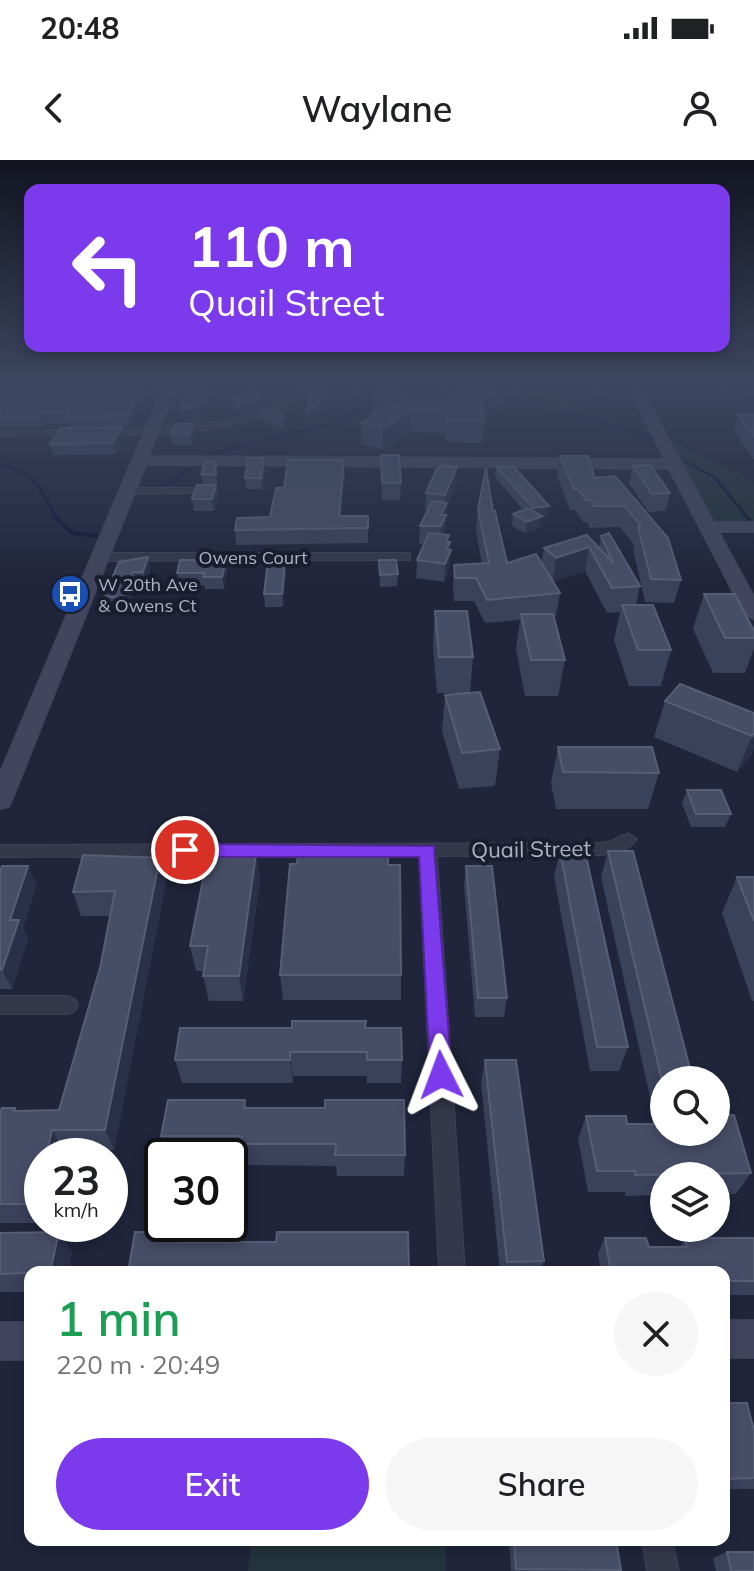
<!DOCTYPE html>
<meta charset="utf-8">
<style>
:root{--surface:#fff;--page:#f6f6f6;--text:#202124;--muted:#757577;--accent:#7c3aed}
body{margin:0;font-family:Mulish,sans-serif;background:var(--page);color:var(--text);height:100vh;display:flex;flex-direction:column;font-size:30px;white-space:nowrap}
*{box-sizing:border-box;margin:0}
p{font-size:26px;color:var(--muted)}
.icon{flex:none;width:44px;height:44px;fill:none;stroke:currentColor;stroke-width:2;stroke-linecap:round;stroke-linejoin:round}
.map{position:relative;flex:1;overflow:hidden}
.sheet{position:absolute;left:24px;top:1106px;width:706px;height:280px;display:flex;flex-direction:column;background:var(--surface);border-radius:16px;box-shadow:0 4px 12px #0003}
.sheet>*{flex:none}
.top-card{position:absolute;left:24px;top:24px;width:706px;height:168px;border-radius:16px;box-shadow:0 4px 12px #0003;background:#7c3aed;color:#fff;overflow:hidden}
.tools{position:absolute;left:650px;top:906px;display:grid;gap:16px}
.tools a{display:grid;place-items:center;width:80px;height:80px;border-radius:50%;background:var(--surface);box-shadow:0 4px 12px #0003;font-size:40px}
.speed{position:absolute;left:24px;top:978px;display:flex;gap:16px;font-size:40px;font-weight:700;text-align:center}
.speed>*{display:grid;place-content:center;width:104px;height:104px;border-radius:50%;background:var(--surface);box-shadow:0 4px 12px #0003;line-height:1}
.speed small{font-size:20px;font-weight:400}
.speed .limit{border:4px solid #111;border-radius:12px;background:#fff;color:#111}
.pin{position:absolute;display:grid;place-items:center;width:68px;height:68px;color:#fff;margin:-34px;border:4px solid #fff;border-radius:50%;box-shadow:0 2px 8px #0007}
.me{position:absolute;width:88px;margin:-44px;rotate:357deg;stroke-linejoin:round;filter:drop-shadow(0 0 6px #0008)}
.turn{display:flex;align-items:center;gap:28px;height:168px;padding:0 32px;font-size:36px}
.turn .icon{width:104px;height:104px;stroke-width:2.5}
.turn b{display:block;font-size:56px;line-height:68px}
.round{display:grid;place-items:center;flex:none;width:84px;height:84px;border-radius:42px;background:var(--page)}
.summary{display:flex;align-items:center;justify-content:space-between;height:136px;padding:0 32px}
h1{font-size:48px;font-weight:600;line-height:60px;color:#1e9e55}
.button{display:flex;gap:16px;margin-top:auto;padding:16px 32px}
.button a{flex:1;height:92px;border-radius:48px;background:var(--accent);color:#fff;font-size:32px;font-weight:600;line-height:92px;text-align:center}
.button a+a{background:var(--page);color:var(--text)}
.status{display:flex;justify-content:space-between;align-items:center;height:56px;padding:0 40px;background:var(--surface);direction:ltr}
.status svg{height:22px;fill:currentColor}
header{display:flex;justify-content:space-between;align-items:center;height:104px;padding:0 32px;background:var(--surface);font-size:36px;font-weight:600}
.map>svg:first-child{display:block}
.green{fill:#22333c}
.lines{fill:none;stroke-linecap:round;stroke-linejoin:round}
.stream-far1{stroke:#131939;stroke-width:3}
.stream{stroke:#131939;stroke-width:4}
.street-casing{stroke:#3d4154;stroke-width:2}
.secondary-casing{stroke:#3d4154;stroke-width:2}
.street{fill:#33384b;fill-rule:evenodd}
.secondary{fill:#41455e;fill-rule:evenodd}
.wall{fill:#3a415a}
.shaded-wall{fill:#2a3049}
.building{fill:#464d66;stroke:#565d75;stroke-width:2}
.route{fill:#7c3aed;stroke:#51269a;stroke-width:2}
.labels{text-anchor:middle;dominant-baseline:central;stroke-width:8;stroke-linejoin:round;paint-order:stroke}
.far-street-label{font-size:18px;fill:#aeb2c7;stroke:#191d2f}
.far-poi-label{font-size:18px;fill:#aeb2c7;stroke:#191d2f;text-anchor:start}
.street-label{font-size:22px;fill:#aeb2c7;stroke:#191d2f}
</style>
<div class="status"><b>20:48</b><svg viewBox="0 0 49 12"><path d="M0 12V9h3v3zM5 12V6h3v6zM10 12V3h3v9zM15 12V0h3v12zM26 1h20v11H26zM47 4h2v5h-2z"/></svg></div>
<header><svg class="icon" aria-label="back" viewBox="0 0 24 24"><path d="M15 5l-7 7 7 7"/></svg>Waylane<svg class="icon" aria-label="person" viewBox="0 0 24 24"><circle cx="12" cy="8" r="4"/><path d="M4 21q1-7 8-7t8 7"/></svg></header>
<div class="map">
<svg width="754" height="1411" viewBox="0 0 754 1411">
<rect width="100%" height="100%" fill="#20253b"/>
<g class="green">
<polygon points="476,224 533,224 535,229 574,245 552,252 530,237 496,236"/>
<polygon points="668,280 734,310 754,325 754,363 714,361"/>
<polygon points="251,1380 445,1380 446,1411 248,1411"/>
</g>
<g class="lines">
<g class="stream-far1">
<polyline points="350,224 359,243"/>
<polyline points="499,224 559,248"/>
<polyline points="396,233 420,224"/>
<polyline points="412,236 442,233"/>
<polyline points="600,239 596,236 602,224"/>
<polyline points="571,256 616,266 653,279"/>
<polyline points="207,295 335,263 377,245"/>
<polyline points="685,301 715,318 751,362"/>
<path d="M 0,304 C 38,314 41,331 59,362"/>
<polyline points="168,324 193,306"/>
</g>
<polyline class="stream" points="58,360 72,373 99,376"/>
<defs>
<g id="street">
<polygon points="118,224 173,224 175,226 170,229 121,229"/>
<path d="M 287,224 L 296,224 L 294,242 L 284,252 L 215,269 L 143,275 L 0,276 L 0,270 C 93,270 187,275 278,248 L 284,241 Z"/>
<polygon points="213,328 217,329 217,333 127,334 121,331 127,328"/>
<polygon points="406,393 410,394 410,400 100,401 94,397 100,393"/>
<path d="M 628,673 L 637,679 C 628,692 614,694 599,695 L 437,696 L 465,1112 L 439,1112 L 419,696 L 0,697 L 0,685 L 599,683 L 611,681 Z"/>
<polygon points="0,836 68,836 75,839 78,845 75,851 68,854 0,854"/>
<polygon points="642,1380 672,1380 679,1411 647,1411"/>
</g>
<g id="secondary">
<polygon points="164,224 177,224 149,296 664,299 626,224 639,224 714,362 754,362 754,372 719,372 754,436 754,460 744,454 669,309 146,305 12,641 9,647 0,649 0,612"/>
<rect x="724" y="1160" width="30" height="38"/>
<rect x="0" y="1162" width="30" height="38"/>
</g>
</defs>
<use href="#street" class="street-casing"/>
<use href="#secondary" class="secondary-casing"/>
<use href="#street" class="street"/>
<use href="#secondary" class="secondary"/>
</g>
<g class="wall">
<polygon points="0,224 145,232 130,266 69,267 69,264 45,264 42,267 0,267"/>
<polygon points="449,224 505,224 503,244 484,258 482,283 446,282 446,273 411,272 382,290 361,284 361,263 376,254 372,251 372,231 413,240 449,240 458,234 449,228"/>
<polygon points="725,224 754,224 754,238 749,231 730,231"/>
<polygon points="233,238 263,249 245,253 234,249"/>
<polygon points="262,250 283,257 284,269 263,260"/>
<polygon points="738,255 754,255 754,300 734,271"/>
<polygon points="122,267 124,278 116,294 53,295 50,284"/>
<polygon points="171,274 196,274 192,285 173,285"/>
<polygon points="381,295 401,323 400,340 382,340"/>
<polygon points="560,296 595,318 615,316 681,420 674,443 645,442 633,389 634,385 620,367 590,368 587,362 583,362 575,350 570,350 557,316"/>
<polygon points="264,298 266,309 262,329 246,329 245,318"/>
<polygon points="344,300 345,314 341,356 368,356 368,383 236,385 235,370 270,357 284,328"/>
<polygon points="215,301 218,337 214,351 194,351 192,339 203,325 201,314"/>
<polygon points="496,306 547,358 541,359 540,368 525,373 512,366 513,354 523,350 495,317"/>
<polygon points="633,306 670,333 666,351 648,352 629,323"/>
<polygon points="456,324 447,345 444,375 449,375 449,389 451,390 449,408 444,422 416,418 417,400 424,384 419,384 420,366 428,350 425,350 426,333"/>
<polygon points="478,349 493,351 507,403 541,403 544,388 599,388 601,376 640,426 636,445 671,490 661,526 629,526 614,480 620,452 607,453 585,411 553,422 560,433 556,456 554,456 565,500 558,536 525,536 516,489 520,460 485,463 474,441 454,441 453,428 454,405 482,404 476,371"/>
<polygon points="148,397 150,410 146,424 136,424 126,449 107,449 104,437"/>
<polygon points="226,400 227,413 224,429 205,429 205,426 179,425 177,413"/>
<polygon points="379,400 398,414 397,426 380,427"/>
<polygon points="286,413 283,447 265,447 264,434"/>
<polygon points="704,434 754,471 754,488 745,513 713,513 693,469"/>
<polygon points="435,451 473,497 470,533 437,533 433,486"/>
<polygon points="445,535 500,589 495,626 459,629 442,571"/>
<polygon points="665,541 754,553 752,594 737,612 654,577"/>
<polygon points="558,587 659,613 648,649 556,649 551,623"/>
<polygon points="687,630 731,654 725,667 691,667 682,643"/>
<polygon points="560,691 628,887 619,911 590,911 554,716"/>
<polygon points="608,691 664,920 664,972 751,1013 736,1034 716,1034 716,1016 664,1016 664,1035 625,1036 625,1032 588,1032 578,979 586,956 627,964 656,964 601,717"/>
<polygon points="256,694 260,720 243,841 209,841 203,816 204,811 196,811 190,786"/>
<polygon points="160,698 166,722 114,990 64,991 42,996 42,1063 0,1063 0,953 17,951 59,950 100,808 110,756 81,756 73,732"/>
<polygon points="388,705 401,815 401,840 283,840 280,815"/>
<polygon points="28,706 36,725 23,768 28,779 12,829 0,829 0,712"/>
<polygon points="466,706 507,838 504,857 475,857 464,725"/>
<polygon points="737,717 754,717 754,841 752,841 722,753"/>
<polygon points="366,868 402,900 401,923 367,923 367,916 293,916 293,923 182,923 175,900"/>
<polygon points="485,900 544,1101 540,1112 500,1112 481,923"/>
<polygon points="245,940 247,948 405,995 404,1016 337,1016 336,1006 246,1005 244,998 230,998 230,996 169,996 161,976"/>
<polygon points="0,1073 72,1092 68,1112 30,1112 30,1132 0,1132"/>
<polygon points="605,1078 649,1087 680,1087 685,1078 754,1078 754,1135 724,1135 724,1112 601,1112 598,1093"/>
<polygon points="724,1243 754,1271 754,1329 724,1329"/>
<polygon points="509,1380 616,1380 621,1410 511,1411"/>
<polygon points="727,1392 754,1411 716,1411 713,1398"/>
</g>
<g class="shaded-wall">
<polygon points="142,224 143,224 145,232 130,266 128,256"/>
<polygon points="208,224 214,224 200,261 182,263 180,249"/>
<polygon points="326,224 327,224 325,247 308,262 307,252"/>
<polygon points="505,224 503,244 480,261 481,240"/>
<polygon points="262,238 263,249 245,253 244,243"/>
<polygon points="411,251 411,272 382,290 383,268"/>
<polygon points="42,253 45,264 42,267 40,257"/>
<polygon points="194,263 196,274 192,285 190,274"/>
<polygon points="122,267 124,278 116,294 113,283"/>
<polygon points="264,298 266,309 262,329 261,318"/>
<polygon points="344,300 345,314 339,371 339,356"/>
<polygon points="457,307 456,324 447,345 445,373 440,384 441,355 444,350 445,335"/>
<polygon points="216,325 218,337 214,351 212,339"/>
<polygon points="549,346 547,358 541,359 540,368 525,373 527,362 531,360 533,348"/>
<polygon points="449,375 449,393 451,390 449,408 444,422 446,382"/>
<polygon points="589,387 585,411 553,422 556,398"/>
<polygon points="148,397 150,410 146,424 143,412"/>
<polygon points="226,400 227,413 224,429 222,417"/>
<polygon points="285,401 286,413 283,447 282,434"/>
<polygon points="133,412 136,424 126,449 123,437"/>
<polygon points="754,573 754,588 752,594 737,612 752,576"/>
<polygon points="256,694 260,720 243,841 239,816"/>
<polygon points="160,698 166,722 114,990 105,970"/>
<polygon points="28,706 36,725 23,768 28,779 12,829 2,810 10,760"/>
<polygon points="290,892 293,916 293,923 290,900"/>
<polygon points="52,970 64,991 63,996 46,996"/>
<polygon points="59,1072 72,1092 68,1112 50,1112"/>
<polygon points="179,1072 187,1092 178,1082"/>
</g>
<g class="building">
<polygon points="0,224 142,224 128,256 67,257 69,254 42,253 40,257 0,257"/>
<polygon points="190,224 208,224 198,247 180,249"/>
<polygon points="311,224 326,224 325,237 307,252"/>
<polygon points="473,224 505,224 481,240 484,261 447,261 447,252 411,251 383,268 361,263 386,248 396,248 372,231 394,227 413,240 449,240"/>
<polygon points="254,230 262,238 244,243 233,238"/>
<polygon points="272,247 283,257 283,258 262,250"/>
<polygon points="738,255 754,255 754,277"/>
<polygon points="194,263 190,274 171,274 175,264"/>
<polygon points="122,267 113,283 50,284 60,268"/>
<polygon points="381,295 399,295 401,323 382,323"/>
<polygon points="560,296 588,296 595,318 615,316 668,378 681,420 651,419 638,367 641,366 625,346 594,346 591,340 586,340 578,329 574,329"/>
<polygon points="248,298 264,298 261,318 245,318"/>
<polygon points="288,300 344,300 339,356 368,356 368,368 235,370 237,358 270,357 276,328 284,328"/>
<polygon points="215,301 216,315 201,314 205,302"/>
<polygon points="650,305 670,333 652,334 633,306"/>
<polygon points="441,306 457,307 445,335 426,333 436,310"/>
<polygon points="496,306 514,307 549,346 533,348"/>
<polygon points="486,308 493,351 495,351 507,403 536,394 560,433 487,440 476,418 455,418 454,405 489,403 478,349"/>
<polygon points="197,325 216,325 212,339 192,339"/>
<polygon points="432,341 447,343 441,355 446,355 441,366 420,366"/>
<polygon points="528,348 542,356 527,362 513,354"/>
<polygon points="429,373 449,375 446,382 450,382 447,389 451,390 445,404 417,400"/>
<polygon points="609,373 640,426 612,428 589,387 556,398 544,388 587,375 613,403 601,376"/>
<polygon points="148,397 143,412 133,412 123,437 104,437 119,402"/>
<polygon points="180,400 226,400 222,417 203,417 204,413 177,413"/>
<polygon points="379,400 396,400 398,414 380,415"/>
<polygon points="268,401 285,401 282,434 264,434"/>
<polygon points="704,434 735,434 754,471 754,478 725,478"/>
<polygon points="622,445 653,445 671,490 638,490"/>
<polygon points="435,451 467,451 473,497 439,497"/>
<polygon points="521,454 553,454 565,500 531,500"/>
<polygon points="680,524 754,553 754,573 752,576 665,541"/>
<polygon points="480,532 500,589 462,593 445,535"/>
<polygon points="558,587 652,587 659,613 563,612"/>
<polygon points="687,630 721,630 731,654 696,654"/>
<polygon points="560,691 585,691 628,887 597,887"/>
<polygon points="608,691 633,691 693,920 664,920 664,929"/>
<polygon points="208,694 256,694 239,816 203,816 208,786 190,786"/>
<polygon points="298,694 388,694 388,705 400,705 401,815 280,815 290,704 297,704"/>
<polygon points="83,695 160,698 105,970 52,970 46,996 42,996 42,1044 0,1044 0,953 2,948 15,948 14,951 59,950 100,808 115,731 73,732"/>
<polygon points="2,706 28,706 10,760 19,760 2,810 0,810 0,712"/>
<polygon points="466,706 492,706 507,838 478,838"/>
<polygon points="737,717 754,717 754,761"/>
<polygon points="292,861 366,861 365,868 401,868 402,900 367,900 367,892 290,892 290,900 175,900 180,868 292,868"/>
<polygon points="485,900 516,900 544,1101 507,1102"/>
<polygon points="168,940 245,940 244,948 325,948 325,940 404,940 405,995 335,995 336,984 241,984 242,976 161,976"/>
<polygon points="734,955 751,1013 635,1015 635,1011 597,1011 586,956 626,956 627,964 661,964 660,956 664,956 664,972 716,972 716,956"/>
<polygon points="59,1072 50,1112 0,1114 0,1073"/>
<polygon points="135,1072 179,1072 178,1082 276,1082 277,1072 408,1072 409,1112 128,1112"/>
<polygon points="605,1078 646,1078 649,1087 687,1087 685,1078 754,1078 754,1121 724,1121 724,1112 611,1112"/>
<polygon points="724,1243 747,1243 754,1271 754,1318 724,1319"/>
<polygon points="514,1380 616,1380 621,1410 516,1409"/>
<polygon points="727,1392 754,1392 754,1411 731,1411"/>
</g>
<linearGradient id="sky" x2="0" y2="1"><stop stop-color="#121420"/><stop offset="0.53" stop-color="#3c4660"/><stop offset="1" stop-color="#3c4660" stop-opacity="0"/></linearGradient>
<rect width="754" height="422" fill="url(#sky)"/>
<polygon class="route" points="185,684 434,686 452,915 449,922 441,924 433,922 430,915 419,697 185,697 176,690"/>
<defs>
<symbol id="bus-disc" viewBox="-11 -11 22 22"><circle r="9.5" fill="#1a4fb4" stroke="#191d2f"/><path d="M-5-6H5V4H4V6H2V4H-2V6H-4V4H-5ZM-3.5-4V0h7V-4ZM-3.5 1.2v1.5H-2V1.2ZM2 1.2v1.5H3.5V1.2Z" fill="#fff"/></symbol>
</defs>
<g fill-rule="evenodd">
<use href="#bus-disc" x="48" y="412" width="44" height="44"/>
</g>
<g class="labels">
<g class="far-street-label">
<text x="253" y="397">Owens Court</text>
</g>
<g class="far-poi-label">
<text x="98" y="424">W 20th Ave<tspan x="98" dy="21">&amp; Owens Ct</tspan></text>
</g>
<g class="street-label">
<text transform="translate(531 689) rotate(-1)">Quail Street</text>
</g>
</g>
</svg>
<div class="tools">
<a><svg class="icon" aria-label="search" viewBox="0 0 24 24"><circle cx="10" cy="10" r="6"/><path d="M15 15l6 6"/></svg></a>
<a><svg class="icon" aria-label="layers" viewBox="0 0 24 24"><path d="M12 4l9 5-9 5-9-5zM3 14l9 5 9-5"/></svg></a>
</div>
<div class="speed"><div>23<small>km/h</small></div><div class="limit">30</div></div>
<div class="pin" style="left:185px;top:690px;background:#d93025"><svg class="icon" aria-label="arrive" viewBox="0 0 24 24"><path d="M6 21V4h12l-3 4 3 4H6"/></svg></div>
<svg class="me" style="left:441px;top:915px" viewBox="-20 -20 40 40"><path d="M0-17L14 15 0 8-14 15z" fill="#7c3aed" stroke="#fff" stroke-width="4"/></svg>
<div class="top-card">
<div class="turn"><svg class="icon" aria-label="left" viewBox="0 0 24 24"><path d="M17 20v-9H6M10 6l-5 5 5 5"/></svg><div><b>110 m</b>Quail Street</div></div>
</div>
<section class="sheet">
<div class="summary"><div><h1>1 min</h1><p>220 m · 20:49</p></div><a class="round"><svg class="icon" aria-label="close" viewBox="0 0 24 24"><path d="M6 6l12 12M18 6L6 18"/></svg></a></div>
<div class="button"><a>Exit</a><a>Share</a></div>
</section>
</div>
